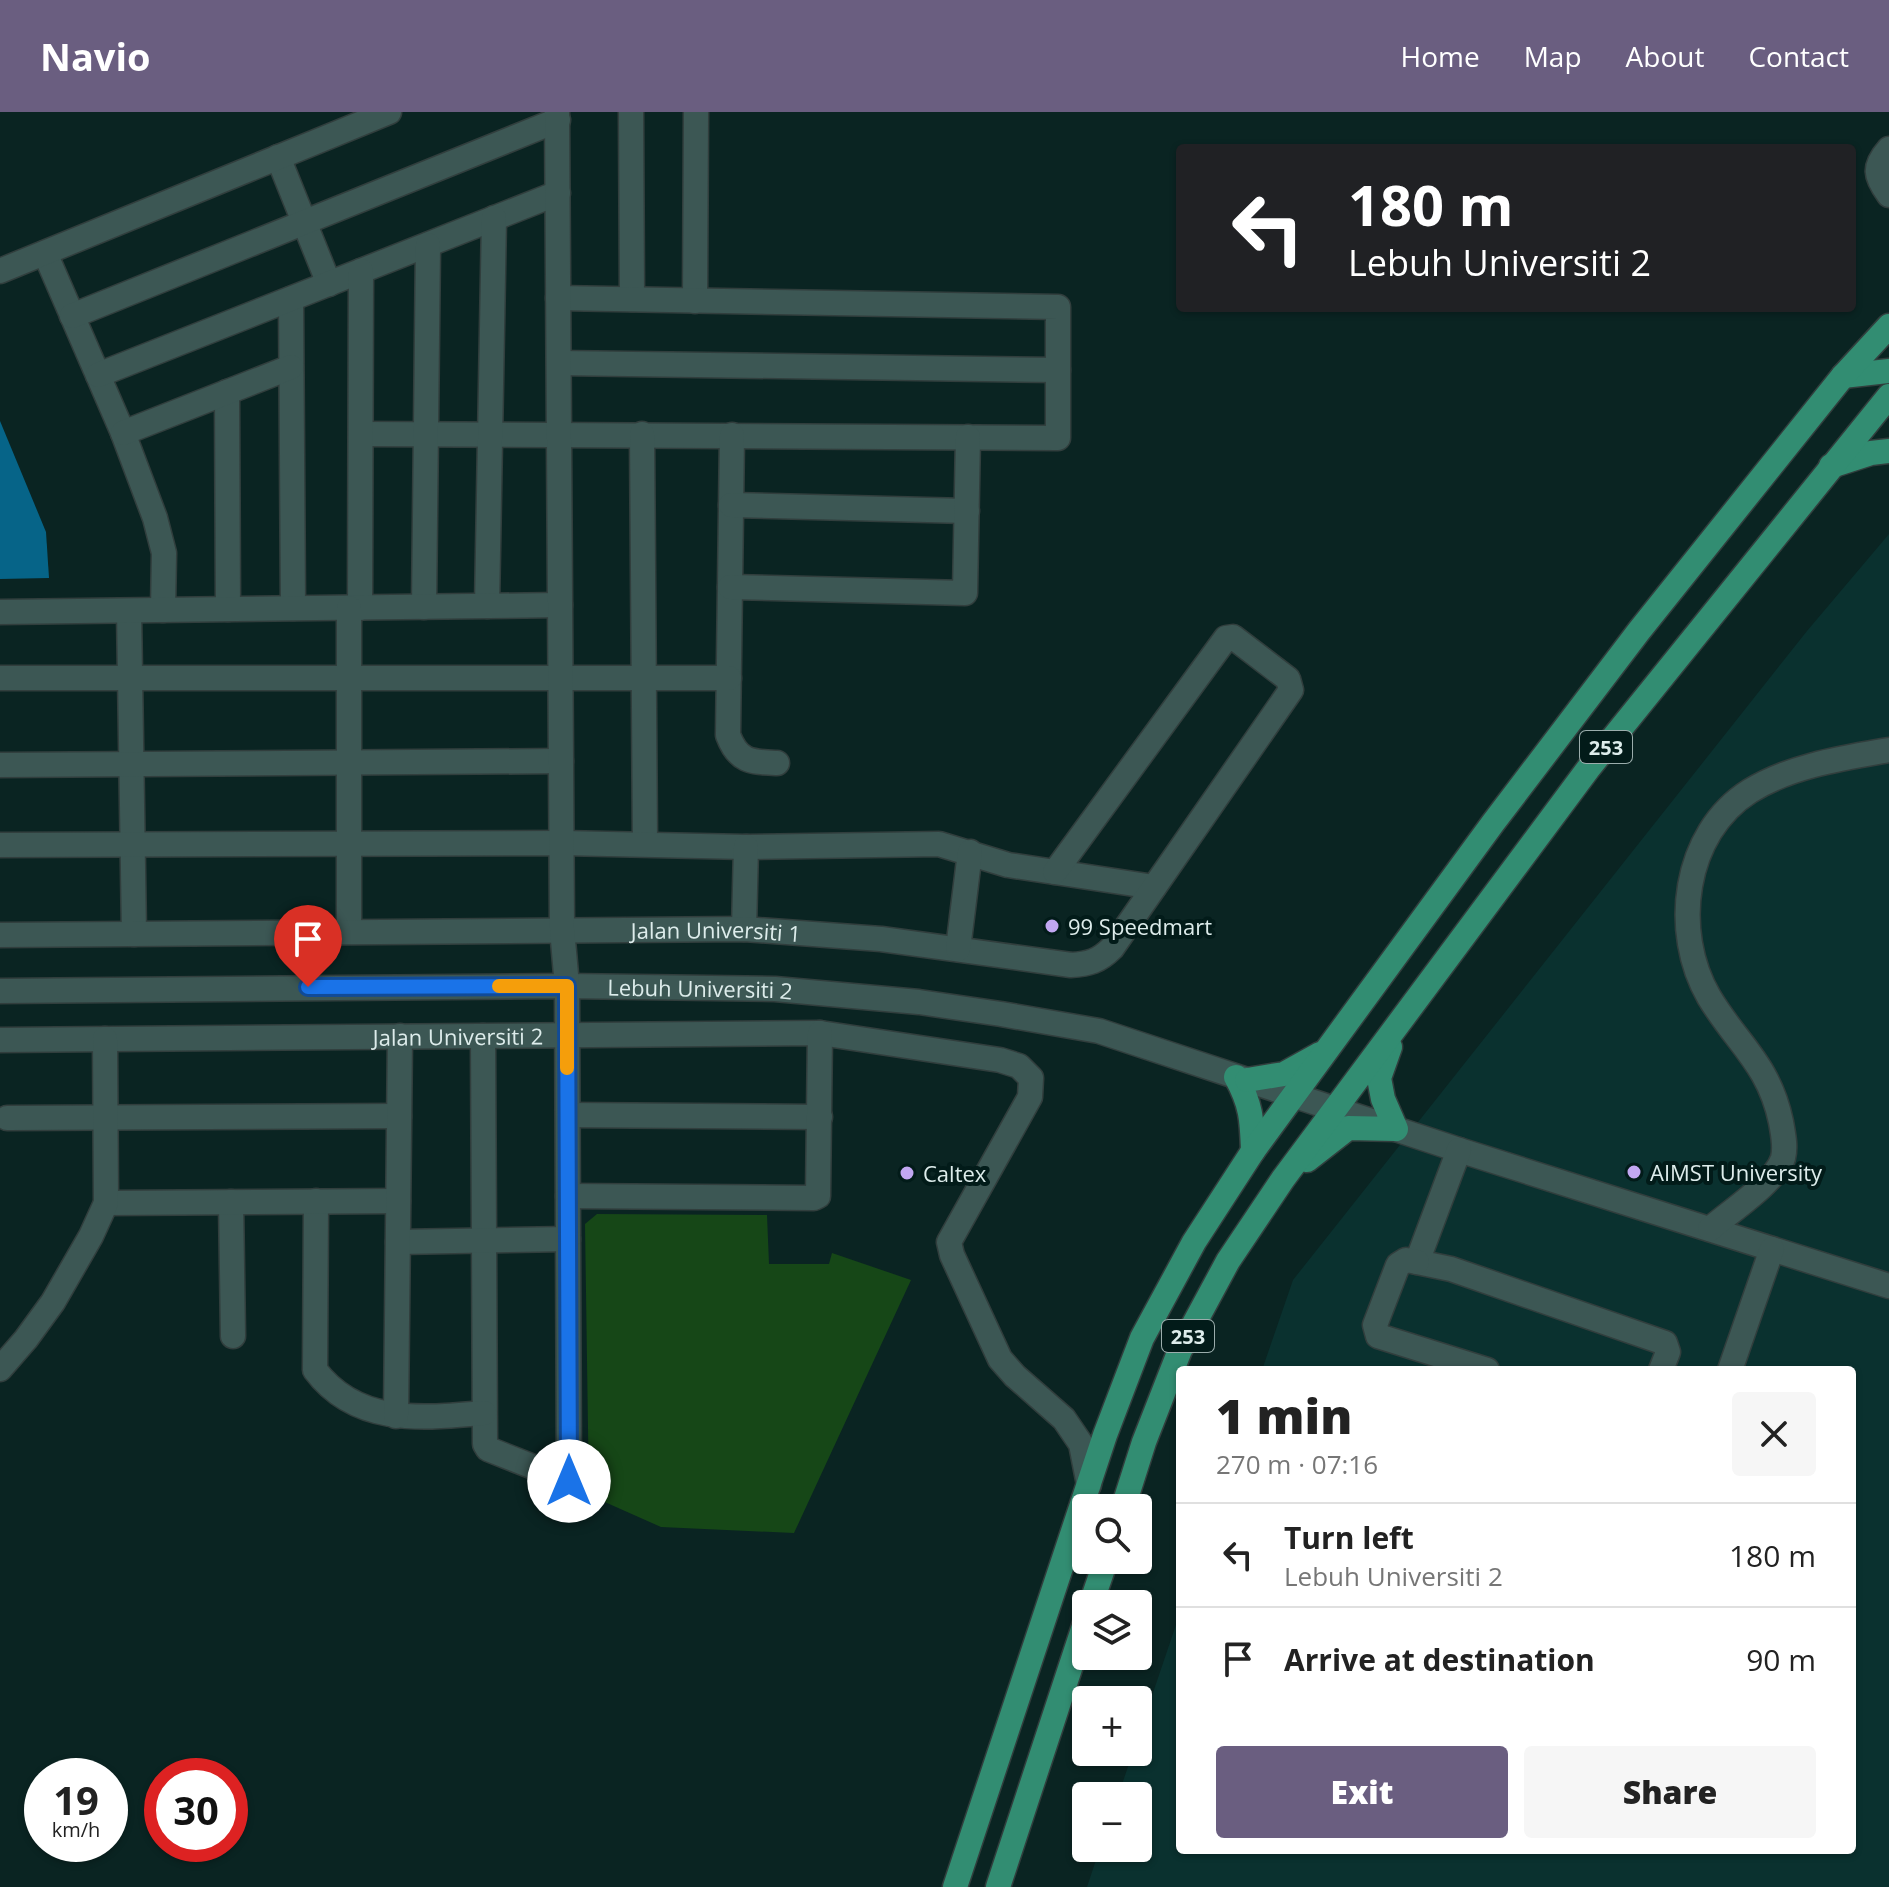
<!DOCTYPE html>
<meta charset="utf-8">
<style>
:root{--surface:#fff;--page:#f6f6f6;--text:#222;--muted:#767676;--line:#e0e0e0;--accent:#6a5e80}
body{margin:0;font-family:"Open Sans",sans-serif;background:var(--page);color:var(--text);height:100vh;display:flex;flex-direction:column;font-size:30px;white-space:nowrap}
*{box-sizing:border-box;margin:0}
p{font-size:26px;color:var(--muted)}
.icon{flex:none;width:44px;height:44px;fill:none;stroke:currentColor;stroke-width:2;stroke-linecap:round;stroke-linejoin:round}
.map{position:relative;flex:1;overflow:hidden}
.panel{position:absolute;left:1176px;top:1254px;width:680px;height:488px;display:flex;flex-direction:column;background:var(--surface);border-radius:8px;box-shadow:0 2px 6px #0004}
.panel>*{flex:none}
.banner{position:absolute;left:1176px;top:32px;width:680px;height:168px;border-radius:8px;box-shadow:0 2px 6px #0004;background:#202124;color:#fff;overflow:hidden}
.tools{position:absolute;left:1072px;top:1382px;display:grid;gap:16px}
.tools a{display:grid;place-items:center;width:80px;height:80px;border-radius:8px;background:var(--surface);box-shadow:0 2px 6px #0004;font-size:40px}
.speed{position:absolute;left:24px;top:1646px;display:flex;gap:16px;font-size:40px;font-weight:700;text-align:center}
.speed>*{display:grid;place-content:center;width:104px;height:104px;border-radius:50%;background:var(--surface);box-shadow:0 2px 6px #0004;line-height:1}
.speed small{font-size:20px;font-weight:400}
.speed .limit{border:12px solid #d22;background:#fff;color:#111}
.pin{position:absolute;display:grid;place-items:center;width:68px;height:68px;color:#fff;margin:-82px -34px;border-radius:50% 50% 50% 0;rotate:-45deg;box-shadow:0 0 8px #0007}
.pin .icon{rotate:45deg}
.me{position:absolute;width:88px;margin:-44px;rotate:0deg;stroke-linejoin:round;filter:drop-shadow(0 0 6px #0008)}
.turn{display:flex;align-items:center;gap:28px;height:168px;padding:0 40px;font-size:36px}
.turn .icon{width:104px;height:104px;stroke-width:2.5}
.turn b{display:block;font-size:56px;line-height:68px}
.round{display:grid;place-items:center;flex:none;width:84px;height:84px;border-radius:8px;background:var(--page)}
.headline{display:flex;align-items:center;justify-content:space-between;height:136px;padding:0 40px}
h1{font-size:48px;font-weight:800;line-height:60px}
.primary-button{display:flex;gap:16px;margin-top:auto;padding:16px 40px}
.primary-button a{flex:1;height:92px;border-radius:8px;background:var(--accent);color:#fff;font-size:32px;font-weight:800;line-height:92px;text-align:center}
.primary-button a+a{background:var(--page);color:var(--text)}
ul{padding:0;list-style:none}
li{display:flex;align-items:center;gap:24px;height:104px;padding:0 40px;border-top:2px solid var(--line)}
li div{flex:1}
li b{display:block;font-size:30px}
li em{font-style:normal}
header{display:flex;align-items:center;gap:48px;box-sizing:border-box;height:112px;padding:0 40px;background:var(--accent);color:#fff}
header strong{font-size:38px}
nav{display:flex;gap:44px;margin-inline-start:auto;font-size:28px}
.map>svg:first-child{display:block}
.built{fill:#0a312f}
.green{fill:#164717}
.water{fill:#066488}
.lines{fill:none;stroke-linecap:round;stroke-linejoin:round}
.minor-casing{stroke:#313e3d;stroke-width:27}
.major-casing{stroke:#313e3d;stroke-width:27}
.minor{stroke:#3c5754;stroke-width:24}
.major{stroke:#328d72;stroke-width:24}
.route-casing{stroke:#114b97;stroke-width:20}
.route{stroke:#1a73e8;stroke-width:14}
.slow{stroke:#f59e0b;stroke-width:14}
.poi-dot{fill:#c2a7f2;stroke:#021b19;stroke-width:3}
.labels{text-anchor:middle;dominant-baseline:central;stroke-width:8;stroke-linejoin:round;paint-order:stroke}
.shield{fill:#021b19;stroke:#9badac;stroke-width:2}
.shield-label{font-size:20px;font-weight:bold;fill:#ddeceb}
.poi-label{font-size:22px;fill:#ddeceb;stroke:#021b19;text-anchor:start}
.street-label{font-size:22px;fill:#ddeceb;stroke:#021b19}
</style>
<header>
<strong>Navio</strong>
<nav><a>Home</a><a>Map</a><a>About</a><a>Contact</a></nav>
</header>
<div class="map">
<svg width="1889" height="1775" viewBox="0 0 1889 1775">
<rect width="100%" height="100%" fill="#0a2422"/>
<polygon class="built" points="1889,422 1889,1775 1087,1775 1100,1736 1138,1736 1138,1684 1118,1684 1133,1640 1138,1640 1138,1625 1180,1501 1180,1738 1852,1738 1852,1258 1262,1258 1293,1168 1807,519"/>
<polygon class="green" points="597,1102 767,1103 769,1152 829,1152 832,1141 911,1168 794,1421 661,1415 589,1383 585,1112"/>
<polygon class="water" points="0,309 46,420 49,466 0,467"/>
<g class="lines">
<defs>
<g id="minor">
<polyline points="631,0 632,187"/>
<path d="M 1889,37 C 1873,55 1875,64 1889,83"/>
<polyline points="278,45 329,172"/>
<polyline points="45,141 123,321 155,406 164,441 163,498"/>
<polyline points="0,159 389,0"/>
<polyline points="291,187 293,496"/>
<polyline points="695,189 696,0"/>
<polyline points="72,204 558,8"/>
<polyline points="559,251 1058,258"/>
<polyline points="98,263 558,81"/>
<polyline points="227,280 228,497"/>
<polyline points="123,321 291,255"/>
<polyline points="361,322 1058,326 1058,195 558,186"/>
<polyline points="642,322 645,732"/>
<path d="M 732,323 L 728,623 C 738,650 751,650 777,651"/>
<polyline points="731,393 967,399"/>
<polyline points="730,475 965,481 968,325"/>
<polyline points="487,494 494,106"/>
<polyline points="424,495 428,133"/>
<polyline points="360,496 361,159"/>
<polyline points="129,499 134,822"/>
<polyline points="0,500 560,493"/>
<polyline points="0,566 729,566"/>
<polyline points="0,653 561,649"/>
<polyline points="0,733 562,731 746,735 939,732 1008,753 1154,775"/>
<polyline points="744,817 746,735"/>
<polyline points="349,819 349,496"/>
<path id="s1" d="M 0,823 L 744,817 L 881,827 L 1071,853 C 1089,852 1099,849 1112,836 L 1291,578 L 1288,567 L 1233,525 L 1226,526 L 1055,760"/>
<polyline points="958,837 970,740"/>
<path id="s2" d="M 0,879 L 567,874 L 775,877 L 919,890 L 1001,902 L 1099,919 L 1459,1038 L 1889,1174"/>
<polyline points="483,924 485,1332 488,1337 569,1369 567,874 562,817 557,0"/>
<path id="s3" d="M 0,928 L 820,921 L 1000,948 L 1019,954 L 1031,966 L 1030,985 L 949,1130 L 952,1143 L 1000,1247 L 1015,1264 L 1064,1307 L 1081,1332 L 1089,1373"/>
<polyline points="568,1003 820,1005"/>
<polyline points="7,1006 399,1004"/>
<polyline points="1459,1038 1417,1150 1451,1157 1665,1231 1668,1240 1661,1258"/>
<polyline points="568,1084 814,1086 818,1084 820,921"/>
<path d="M 316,1089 L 315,1258 C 357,1314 423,1306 484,1301"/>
<polyline points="231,1090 233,1224"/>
<polyline points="106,1091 398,1089"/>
<path d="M 1710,1117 C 1729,1100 1776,1070 1783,1046 C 1786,1034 1783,1022 1781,1010 C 1769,952 1737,932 1709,885 C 1671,820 1683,721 1750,679 C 1790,654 1843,646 1889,638"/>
<polyline points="398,1130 568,1127"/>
<polyline points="1417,1150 1406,1148 1398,1153 1375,1213 1378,1224 1487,1258"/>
<polyline points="0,1257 26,1227 53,1190 91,1124 106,1091 105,927"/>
<polyline points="1730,1258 1772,1137"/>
<polyline points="396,1304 400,924"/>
</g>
<g id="major">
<polyline points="1843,264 1889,259"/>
<polyline points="1831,354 1871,341 1889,339"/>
<path d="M 1236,965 C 1251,992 1252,1007 1253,1039"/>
<polyline points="1247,968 1284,962 1320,942"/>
<polyline points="1307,1048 1348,1016 1396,1017 1383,987 1379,966 1390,935"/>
<polyline points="1123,1396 1144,1330 1180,1238 1228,1149 1283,1067 1588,657 1889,284"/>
<polyline points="1091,1492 1106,1448"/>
<polyline points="955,1775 1105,1323 1142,1226 1194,1130 1253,1039 1493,711 1639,519 1843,264 1889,214"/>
<polyline points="998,1775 1086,1508"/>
</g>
</defs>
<use href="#minor" class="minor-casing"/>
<use href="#major" class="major-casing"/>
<use href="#minor" class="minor"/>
<use href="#major" class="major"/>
</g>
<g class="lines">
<defs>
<polyline id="route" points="308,875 567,874 569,1369"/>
</defs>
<use href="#route" class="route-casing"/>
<use href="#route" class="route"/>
<polyline class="slow" points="499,874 567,874 567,956"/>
</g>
<g class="poi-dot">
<circle cx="1052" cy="814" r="8"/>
<circle cx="1634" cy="1060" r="8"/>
<circle cx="907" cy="1061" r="8"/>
</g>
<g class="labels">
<g class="shield">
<rect x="1580" y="619" width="52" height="32" rx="6"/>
<rect x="1162" y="1208" width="52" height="32" rx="6"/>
</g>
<g class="shield-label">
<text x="1606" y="635">253</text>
<text x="1188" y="1224">253</text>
</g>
<g class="poi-label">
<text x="1068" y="814">99 Speedmart</text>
<text x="1650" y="1060">AIMST University</text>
<text x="923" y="1061">Caltex</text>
</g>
<g class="street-label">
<text stroke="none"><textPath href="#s1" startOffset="716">Jalan Universiti 1</textPath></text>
<text stroke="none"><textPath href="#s2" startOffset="700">Lebuh Universiti 2</textPath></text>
<text stroke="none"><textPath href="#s3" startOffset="458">Jalan Universiti 2</textPath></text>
</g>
</g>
</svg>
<div class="tools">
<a><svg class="icon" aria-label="search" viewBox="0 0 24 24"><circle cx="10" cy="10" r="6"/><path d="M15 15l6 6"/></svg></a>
<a><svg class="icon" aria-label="layers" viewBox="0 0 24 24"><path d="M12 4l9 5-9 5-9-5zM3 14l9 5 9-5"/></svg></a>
<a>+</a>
<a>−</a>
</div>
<div class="speed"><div>19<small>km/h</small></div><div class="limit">30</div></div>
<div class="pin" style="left:308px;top:875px;background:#d93025"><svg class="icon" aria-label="arrive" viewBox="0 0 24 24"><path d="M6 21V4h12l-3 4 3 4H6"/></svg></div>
<svg class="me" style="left:569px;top:1369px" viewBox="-20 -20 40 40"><circle r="19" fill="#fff"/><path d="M0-13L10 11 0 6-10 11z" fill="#1a73e8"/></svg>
<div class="banner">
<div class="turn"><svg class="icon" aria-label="left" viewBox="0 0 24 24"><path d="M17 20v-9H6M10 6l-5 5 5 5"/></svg><div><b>180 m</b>Lebuh Universiti 2</div></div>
</div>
<section class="panel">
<div class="headline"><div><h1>1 min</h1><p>270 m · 07:16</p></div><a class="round"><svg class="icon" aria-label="close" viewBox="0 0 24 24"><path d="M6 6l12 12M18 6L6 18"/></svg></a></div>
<ul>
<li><svg class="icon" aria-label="left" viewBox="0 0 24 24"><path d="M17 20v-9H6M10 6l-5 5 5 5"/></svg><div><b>Turn left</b><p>Lebuh Universiti 2</p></div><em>180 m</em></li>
<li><svg class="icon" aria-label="arrive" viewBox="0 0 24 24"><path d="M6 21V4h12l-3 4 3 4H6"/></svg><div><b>Arrive at destination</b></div><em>90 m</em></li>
</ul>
<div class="primary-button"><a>Exit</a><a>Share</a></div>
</section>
</div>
